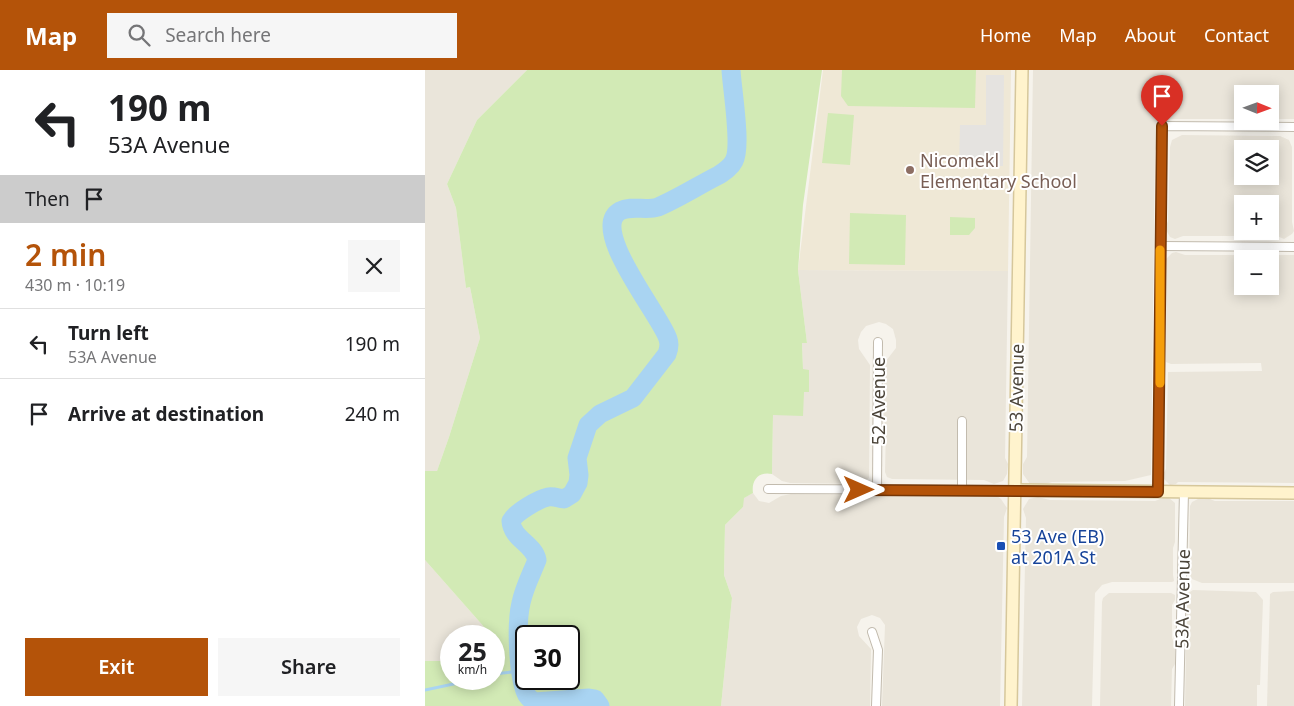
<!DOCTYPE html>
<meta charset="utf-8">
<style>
:root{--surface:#fff;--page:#f6f6f6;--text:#202124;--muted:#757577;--line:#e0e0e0;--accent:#b45309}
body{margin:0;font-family:"Noto Sans",sans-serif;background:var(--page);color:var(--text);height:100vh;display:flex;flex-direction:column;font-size:19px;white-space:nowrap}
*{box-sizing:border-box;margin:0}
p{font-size:16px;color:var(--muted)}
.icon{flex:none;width:28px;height:28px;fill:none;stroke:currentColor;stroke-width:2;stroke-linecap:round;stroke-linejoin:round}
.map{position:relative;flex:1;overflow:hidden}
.drawer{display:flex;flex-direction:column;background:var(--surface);width:425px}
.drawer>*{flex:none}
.hud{background:#fff;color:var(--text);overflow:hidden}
.needle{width:32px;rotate:91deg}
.fabs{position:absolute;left:809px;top:15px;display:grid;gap:10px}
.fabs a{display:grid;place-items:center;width:45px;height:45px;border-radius:0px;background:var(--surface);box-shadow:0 2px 12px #0003;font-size:25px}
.speed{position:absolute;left:15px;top:555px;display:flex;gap:10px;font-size:25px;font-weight:700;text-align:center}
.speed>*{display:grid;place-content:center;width:65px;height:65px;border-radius:50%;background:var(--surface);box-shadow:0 2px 12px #0003;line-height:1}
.speed small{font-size:12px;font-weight:400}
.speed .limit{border:2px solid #111;border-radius:8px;background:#fff;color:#111}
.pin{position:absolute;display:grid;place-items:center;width:42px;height:42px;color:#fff;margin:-51px -21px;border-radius:50% 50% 50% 0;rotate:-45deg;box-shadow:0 0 5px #0007}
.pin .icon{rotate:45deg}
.me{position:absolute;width:55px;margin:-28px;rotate:90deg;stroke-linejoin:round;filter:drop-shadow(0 0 4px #0008)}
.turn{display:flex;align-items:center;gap:18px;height:105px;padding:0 25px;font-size:22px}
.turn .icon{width:65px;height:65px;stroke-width:2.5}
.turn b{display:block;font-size:35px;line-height:42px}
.then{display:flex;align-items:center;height:48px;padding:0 25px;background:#0003;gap:10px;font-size:19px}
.round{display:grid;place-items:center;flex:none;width:52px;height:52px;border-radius:0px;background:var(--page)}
.head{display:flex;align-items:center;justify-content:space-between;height:85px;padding:0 25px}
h1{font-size:30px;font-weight:600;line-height:38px;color:var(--accent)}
.primary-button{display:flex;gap:10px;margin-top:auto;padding:10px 25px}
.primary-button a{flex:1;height:58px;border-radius:0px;background:var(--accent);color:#fff;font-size:20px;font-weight:600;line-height:58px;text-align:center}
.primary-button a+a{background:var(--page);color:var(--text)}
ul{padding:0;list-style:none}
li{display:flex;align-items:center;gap:15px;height:70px;padding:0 25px;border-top:1px solid var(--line)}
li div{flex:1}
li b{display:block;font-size:19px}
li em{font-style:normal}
header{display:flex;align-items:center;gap:30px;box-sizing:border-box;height:70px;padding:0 25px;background:var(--accent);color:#fff}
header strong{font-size:24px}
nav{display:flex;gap:28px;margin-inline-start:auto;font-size:18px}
.search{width:350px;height:45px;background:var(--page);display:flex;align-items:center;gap:12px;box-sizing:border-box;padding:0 18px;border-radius:0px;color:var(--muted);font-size:19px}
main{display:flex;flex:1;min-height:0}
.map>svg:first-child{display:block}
.residential{fill:#eae5da;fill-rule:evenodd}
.education{fill:#efe8d6}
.green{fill:#d2eab5;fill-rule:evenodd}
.parking{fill:#e5e3e0}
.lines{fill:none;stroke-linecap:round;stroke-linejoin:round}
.stream{stroke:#a9d4f2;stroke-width:3}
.river{stroke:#a9d4f2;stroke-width:19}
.street-casing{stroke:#c2bbae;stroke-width:10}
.secondary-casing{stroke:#d6c79b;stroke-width:14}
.street{stroke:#fff;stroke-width:8}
.secondary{stroke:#fff3cd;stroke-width:11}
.route-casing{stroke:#753606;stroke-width:12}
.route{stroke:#b45309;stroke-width:9}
.slow{stroke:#f59e0b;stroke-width:9}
.education-dot{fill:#8d6e63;stroke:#fff;stroke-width:2}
.transit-dot{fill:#1a4fb4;stroke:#fff;stroke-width:2}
.labels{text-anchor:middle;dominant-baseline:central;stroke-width:4;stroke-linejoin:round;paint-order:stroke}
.education-label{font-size:18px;fill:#785e54;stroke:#fff;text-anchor:start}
.street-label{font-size:18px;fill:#4b4439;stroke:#fff}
.transit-label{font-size:18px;fill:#164399;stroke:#fff;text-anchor:start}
</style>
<header>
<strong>Map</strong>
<div class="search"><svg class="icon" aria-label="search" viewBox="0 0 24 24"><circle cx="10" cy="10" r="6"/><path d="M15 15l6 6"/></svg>Search here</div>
<nav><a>Home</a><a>Map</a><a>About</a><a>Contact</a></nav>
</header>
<main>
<section class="drawer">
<div class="hud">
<div class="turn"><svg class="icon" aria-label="left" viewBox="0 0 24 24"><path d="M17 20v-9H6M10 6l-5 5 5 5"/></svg><div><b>190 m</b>53A Avenue</div></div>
<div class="then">Then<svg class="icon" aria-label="arrive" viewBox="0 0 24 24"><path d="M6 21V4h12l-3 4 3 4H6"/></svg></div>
</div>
<div class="head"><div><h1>2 min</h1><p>430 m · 10:19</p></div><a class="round"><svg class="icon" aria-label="close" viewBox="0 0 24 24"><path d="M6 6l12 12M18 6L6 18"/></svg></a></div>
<ul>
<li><svg class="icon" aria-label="left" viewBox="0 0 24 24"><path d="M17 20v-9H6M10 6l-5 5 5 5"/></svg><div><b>Turn left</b><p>53A Avenue</p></div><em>190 m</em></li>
<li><svg class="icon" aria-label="arrive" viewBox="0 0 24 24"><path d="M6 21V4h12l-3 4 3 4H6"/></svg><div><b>Arrive at destination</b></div><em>240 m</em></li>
</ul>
<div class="primary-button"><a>Exit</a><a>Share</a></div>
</section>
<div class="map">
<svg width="869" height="636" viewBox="0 0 869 636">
<rect width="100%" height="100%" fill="#f6f3ec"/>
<g class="residential">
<polygon points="0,0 102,0 52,50 22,114 31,138 41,218 45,217 55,268 24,367 12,401 0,401"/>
<polygon points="608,0 869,0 869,49 845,49 845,24 818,24 817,49 745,49 730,81 726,405 700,411 627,412 617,415 605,414 598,404 598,394 602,387"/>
<path d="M 757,65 L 855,66 L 864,70 L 867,77 L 867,152 L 869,161 L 867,164 L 859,169 L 852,166 L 758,166 L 750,169 L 745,167 L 740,158 L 743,151 L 745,77 L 747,70 ZM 818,79 L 845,79 L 845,106 L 818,106 ZM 818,134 L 845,134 L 845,161 L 818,161 Z"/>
<path d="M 751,182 L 760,185 L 869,185 L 869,413 L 753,412 L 751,414 L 745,415 L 739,409 L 738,404 L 741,399 L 743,302 L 837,301 L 836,293 L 746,294 L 741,292 L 741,223 L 738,216 L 739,191 L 747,183 ZM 818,189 L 845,189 L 845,216 L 818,216 Z"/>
<polygon points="373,200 583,201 580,388 583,394 582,404 578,411 569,414 559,410 467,409 462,407 460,402 461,357 458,346 459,297 461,291 471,278 471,270 468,259 461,254 454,252 441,256 436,262 433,270 434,279 445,295 444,408 434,414 365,413 357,411 347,404 348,345 379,322 384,322 378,299 377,273 382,273"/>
<polygon points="328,423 334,431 344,433 356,426 366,424 572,426 576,429 582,438 579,447 575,636 457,636 460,555 455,548 447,545 436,549 432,557 434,566 446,579 445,636 296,636 307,528 299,505 300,455 318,437 318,428"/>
<polygon points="613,427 625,430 730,431 738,428 744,428 750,433 750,472 748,478 748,505 749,511 747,512 687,512 677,515 670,523 667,636 597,636 601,448 598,439 604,429"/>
<polygon points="775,428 782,428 790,431 869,431 869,513 777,513 767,509 764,502 765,436 767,432"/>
<polygon points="0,490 60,558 60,566 26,566 26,591 0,591"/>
<polygon points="768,520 831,522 838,530 835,615 832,615 832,636 760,636 762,524"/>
<polygon points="869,521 869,636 842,636 845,524 848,522"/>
<polygon points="684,523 746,523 750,525 750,530 747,535 747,568 750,574 750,594 747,599 746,636 675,636 677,532 678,528"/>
</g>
<polygon class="education" points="398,0 586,0 583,201 373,200"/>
<g class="green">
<path d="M 102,0 L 397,0 L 378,135 L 373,200 L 382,273 L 377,273 L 378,299 L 384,300 L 384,322 L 379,322 L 378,346 L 348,345 L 347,404 C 334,401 326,410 328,423 L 319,428 L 318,437 L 300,455 L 299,505 L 307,528 L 296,636 L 0,636 L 0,591 L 26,591 L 26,609 L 69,609 L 69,566 L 60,566 L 60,558 L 0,490 L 0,401 L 12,401 L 24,367 L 55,268 L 45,217 L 41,218 L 31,138 L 22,114 L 52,50 ZM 101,566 L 144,566 L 144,609 L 101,609 Z"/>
<polygon points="417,0 551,0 550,38 423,36 416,26"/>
<polygon points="403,43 429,45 425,95 397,93"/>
<polygon points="425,143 481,145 480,195 424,194"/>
<polygon points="525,147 550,148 550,158 544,165 525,165"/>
</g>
<polygon class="parking" points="561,5 579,5 578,96 534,96 535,55 561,55"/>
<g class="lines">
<g class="stream">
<polyline points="69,604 95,601"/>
<polyline points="0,620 52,609"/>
</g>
<path class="river" d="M 175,636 L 170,629 L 164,628 L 110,632 C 105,629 102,627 100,621 C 93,601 91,554 96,533 C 99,518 106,505 112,490 C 109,474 87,469 86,451 C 90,443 113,429 123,427 C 128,426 133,428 139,429 L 147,424 L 153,413 L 154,405 L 152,388 L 163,355 L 175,344 L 208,328 L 242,284 C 244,279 245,275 243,269 C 237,247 163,159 195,141 C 207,135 221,141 233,137 C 254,128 274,115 294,105 C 300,101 306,97 309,91 C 317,77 307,19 306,0"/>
<defs>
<g id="street">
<polyline points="735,176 869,177"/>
<polyline points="343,419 590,420"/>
<polyline points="452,420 453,272"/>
<polyline points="537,420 537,351"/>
<polyline points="733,422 737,56 869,57"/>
<polyline points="447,562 453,580 451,636"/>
<polyline points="754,636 759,422"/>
</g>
<g id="secondary">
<polyline points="590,420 869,423"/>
<polyline points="586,636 597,0"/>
</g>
</defs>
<use href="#street" class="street-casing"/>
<use href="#secondary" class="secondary-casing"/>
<use href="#street" class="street"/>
<use href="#secondary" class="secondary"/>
</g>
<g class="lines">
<defs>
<polyline id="route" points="434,420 733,422 737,56"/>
</defs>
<use href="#route" class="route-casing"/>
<use href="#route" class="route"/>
<polyline class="slow" points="735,313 735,180"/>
</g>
<circle class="education-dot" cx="485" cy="100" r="5"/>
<rect class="transit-dot" x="571" y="471" width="10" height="10" rx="2.5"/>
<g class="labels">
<g class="education-label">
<text x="495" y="90">Nicomekl<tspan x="495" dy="21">Elementary School</tspan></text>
</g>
<g class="street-label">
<text transform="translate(591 318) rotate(-89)">53 Avenue</text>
<text transform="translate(453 331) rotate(-90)">52 Avenue</text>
<text transform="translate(757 529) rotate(-89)">53A Avenue</text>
</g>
<g class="transit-label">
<text x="586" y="466">53 Ave (EB)<tspan x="586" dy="21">at 201A St</tspan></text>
</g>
</g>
</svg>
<div class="fabs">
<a><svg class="needle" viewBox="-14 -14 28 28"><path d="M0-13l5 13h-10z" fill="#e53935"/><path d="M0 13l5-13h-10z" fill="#757577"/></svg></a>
<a><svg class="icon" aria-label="layers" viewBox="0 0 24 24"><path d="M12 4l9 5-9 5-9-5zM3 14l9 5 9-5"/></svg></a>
<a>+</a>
<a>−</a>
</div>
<div class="speed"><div>25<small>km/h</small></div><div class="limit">30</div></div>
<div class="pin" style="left:737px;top:56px;background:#d93025"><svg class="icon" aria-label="arrive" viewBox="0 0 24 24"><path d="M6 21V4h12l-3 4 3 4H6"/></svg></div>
<svg class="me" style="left:434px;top:420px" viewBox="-20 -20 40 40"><path d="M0-17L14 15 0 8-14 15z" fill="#b45309" stroke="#fff" stroke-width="4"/></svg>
</div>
</main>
